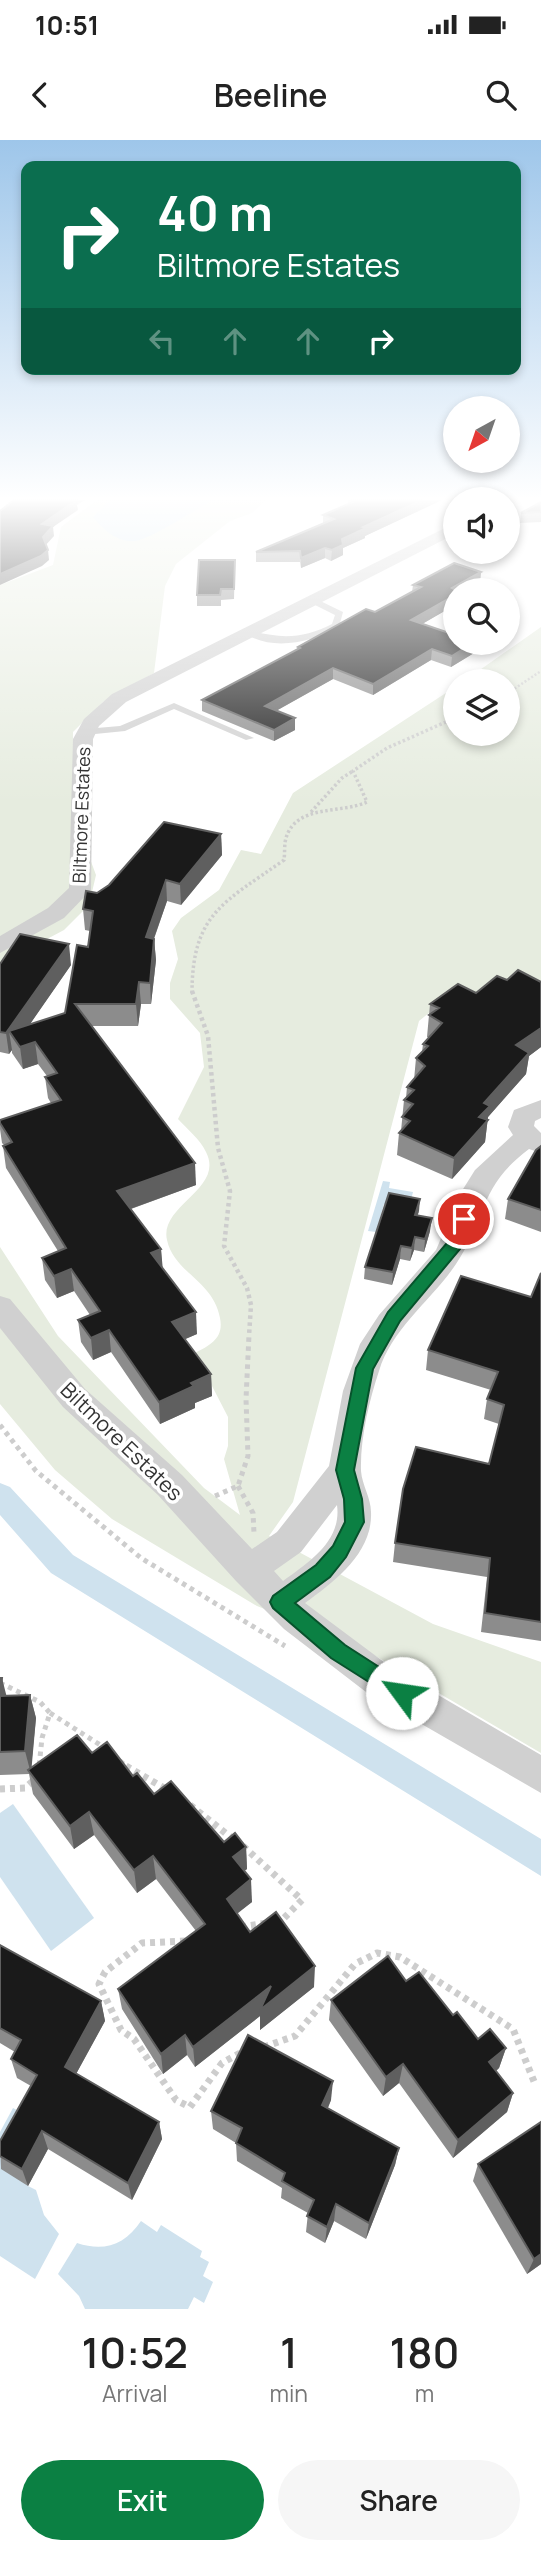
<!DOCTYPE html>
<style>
:root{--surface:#fff;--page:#f6f6f6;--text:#222;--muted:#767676;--accent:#0b8043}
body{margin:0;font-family:Manrope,sans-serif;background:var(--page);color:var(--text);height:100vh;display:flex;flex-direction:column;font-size:26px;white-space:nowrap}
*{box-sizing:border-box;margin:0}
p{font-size:23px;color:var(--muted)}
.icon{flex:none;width:38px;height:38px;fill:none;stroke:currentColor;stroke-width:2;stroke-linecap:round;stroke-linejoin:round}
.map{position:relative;height:2169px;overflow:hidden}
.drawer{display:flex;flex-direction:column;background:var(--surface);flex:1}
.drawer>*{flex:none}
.guide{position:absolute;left:21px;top:21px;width:500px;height:214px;border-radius:14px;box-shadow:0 4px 10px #0003;background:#0b6e4f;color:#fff;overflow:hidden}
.needle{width:46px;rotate:220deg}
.controls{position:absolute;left:443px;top:256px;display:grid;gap:14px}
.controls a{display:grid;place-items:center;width:77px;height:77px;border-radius:50%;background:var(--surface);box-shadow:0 4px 10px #0003;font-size:35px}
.pin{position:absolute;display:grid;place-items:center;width:60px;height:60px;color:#fff;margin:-30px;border:4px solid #fff;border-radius:50%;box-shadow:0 2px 7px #0007}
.me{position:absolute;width:77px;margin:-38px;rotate:301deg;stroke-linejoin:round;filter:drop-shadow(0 0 5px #0008)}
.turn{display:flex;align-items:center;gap:24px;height:147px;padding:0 21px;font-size:32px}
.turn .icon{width:91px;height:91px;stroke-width:2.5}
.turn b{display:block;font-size:49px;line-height:60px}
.lanes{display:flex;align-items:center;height:66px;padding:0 21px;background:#0003;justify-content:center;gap:35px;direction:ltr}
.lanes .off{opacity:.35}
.eta{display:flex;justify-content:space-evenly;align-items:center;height:119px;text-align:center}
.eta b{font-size:42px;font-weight:600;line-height:49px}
.action{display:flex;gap:14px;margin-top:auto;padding:14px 21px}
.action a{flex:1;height:80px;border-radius:42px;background:var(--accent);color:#fff;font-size:28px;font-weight:600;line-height:80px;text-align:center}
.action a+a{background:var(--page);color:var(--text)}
.status{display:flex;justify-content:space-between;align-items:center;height:49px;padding:0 35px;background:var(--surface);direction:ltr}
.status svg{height:19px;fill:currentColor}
header{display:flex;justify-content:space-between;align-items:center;height:91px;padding:0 21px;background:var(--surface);font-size:32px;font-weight:600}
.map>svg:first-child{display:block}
.green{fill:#e6ecdf}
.water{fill:#cfe2ee}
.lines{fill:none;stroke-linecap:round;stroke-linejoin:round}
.canal{fill:#cfe2ee;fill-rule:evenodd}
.path-far4{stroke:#cdcdcd;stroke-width:2.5;stroke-dasharray:2 2;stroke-linecap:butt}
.path-far3{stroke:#cdcdcd;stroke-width:3.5;stroke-dasharray:2.5 2.5;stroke-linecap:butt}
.path-far2{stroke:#cdcdcd;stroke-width:4.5;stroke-dasharray:3.5 3.5;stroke-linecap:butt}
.path-far1{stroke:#cdcdcd;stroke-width:5;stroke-dasharray:4.5 4.5;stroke-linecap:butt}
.path{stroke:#cdcdcd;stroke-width:7;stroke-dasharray:5 5;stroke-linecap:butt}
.service{fill:#d0d0d0;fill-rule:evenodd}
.minor{fill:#d0d0d0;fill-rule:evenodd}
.wall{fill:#8c8c8c}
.shaded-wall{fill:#5f5f5f}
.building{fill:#1a1a1a;stroke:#5f5f5f;stroke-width:2}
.route{fill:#0b8043;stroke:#07532c;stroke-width:2}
.labels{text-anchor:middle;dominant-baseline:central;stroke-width:7;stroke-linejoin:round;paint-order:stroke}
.far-street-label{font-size:18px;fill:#333;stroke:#fff}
.street-label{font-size:21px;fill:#333;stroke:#fff}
</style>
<div class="status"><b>10:51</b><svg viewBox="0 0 49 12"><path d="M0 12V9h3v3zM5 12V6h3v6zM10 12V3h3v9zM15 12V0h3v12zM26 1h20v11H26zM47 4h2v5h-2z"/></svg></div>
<header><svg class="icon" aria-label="back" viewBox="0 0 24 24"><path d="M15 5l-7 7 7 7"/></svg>Beeline<svg class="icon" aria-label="search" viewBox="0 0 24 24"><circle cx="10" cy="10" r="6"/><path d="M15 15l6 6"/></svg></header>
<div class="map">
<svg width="541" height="2169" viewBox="0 0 541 2169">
<rect width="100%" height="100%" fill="#fff"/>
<g class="green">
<polygon points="97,360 267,360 252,373 230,381 176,424 165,446 154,533 103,562 73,592 73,673 96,735 89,765 64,790 0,824 0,445 53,425 61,387"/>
<path d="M 541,487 L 541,848 L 435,868 L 419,881 L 293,1362 L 269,1396 L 433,1484 L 541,1522 L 541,1613 L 360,1507 L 257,1466 L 112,1379 L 55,1330 L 0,1264 L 0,1107 L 58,1196 L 204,1348 L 240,1375 L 224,1319 L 228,1306 L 228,1277 L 195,1213 C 211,1205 224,1198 220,1178 C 213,1140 174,1133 167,1100 C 159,1065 225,1049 206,1012 C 200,999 187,989 178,979 L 204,927 L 200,893 L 170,859 L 170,843 L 178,819 L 172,791 L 181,778 L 219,750 L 241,710 L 261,714 L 293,653 L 455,547 L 455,593 L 508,593 L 508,541 L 464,541 Z"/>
</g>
<g class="water">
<path d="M 110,360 L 214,360 C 198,368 147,401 135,401 C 117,403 103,389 93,377 Z"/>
<polygon points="383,1041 390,1042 389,1048 413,1052 409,1068 384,1064 376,1092 368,1091"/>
<polygon points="13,1664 94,1778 51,1811 0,1737 0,1673"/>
<polygon points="13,1968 30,1977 28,2046 36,2050 44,2075 59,2094 35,2139 0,2116 0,1992"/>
<path d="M 141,2081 L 157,2092 L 161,2085 L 202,2111 L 200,2117 L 209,2122 L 203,2136 L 213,2142 L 204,2163 L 194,2157 L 188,2169 L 85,2169 L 79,2156 L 58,2134 L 77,2103 C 104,2112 125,2105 141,2081 Z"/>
</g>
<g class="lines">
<polygon class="canal" points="0,1343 10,1347 73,1415 541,1699 541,1736 51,1433 0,1375"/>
<polyline class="path-far4" points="508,553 541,531"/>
<g class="path-far3">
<polyline points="311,672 342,638 353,631"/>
<path d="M 192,853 C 192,773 225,762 284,720 C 285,713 284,705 286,698 C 296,664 341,674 367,662 L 353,631 L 387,608 L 455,578"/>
</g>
<polyline class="path-far2" points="192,851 208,896 218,1008 230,1051 224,1106 247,1148 251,1165 249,1196"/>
<g class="path-far1">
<polyline points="0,1285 36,1331 141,1418 285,1506"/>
<polyline points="238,1346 253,1373 254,1393"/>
<polyline points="215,1356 238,1346 248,1316 246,1259 249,1195"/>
<polyline points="0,1543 40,1562 50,1573 42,1598 39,1627"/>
<polyline points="50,1573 105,1608"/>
<polyline points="120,1621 128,1628"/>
</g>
<g class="path">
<polyline points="126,1626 166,1649"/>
<polyline points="0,1649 25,1648 33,1641"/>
<polyline points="190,1665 233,1699"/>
<polyline points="243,1706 302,1760 279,1783"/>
<polyline points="241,1787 267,1783"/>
<polyline points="185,1801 142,1803 105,1832 99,1844 121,1890 134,1899 176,1960 190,1967 222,1923 242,1912"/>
<polyline points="264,1907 295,1896 355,1824 377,1813 400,1817 513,1889 535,1944"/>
</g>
<g class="service">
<path d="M 312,457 L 343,472 L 339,487 C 311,502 273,512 244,493 L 248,490 C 280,499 303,499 332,484 L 335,475 L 309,462 L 308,460 Z"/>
<polygon points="174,563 254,598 246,600 174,569 125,591 85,595 80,592 85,589 120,586"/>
</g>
<g class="minor">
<polygon points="508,360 519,360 508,367"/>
<polygon points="455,383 455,394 126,562 99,586 93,599 91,750 64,778 0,813 0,796 48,768 69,748 73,599 84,579 112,554"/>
<path d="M 541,960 L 541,978 L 535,981 L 534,986 L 541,993 L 541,1013 L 529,1009 C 478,1047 487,1078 456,1124 C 432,1160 392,1188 379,1231 C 369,1261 360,1299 361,1331 C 362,1345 371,1358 371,1372 C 373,1413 334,1442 305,1463 L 392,1528 L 541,1615 L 541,1653 L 366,1552 L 284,1489 L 236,1441 L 158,1355 L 63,1267 L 0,1188 L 0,1156 L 10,1159 L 85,1249 L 182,1335 L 252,1409 L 277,1392 L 329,1326 L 343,1251 L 360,1204 L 379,1175 L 436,1110 L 460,1054 L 475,1030 L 513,995 L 508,987 L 514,970 ZM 337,1365 C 342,1401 309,1422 283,1441 L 274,1431 L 301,1412 Z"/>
</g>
</g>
<g class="wall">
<polygon points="348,360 442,360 365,396 365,398 343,408 343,415 331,421 325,418 301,428 300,422 256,422 256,412 323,383 323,375 348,364"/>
<polygon points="541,362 541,382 520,383 521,373"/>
<polygon points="235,420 234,459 221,460 221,466 197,466 197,455"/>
<polygon points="481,432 480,442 455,450 455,465 422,484 474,513 451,527 431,520 373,555 333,539 276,571 295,578 295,590 274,601 202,571 202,560 297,510 298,507 375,472 412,452 413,445"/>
<polygon points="221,694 222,715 181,765 167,761 154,799 156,820 151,864 141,864 138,886 91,886 196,1045 131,1069 161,1109 162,1128 197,1194 185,1199 211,1234 212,1256 195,1263 195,1268 160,1284 111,1212 93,1220 81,1202 78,1180 90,1175 74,1151 57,1158 45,1140 42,1118 58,1111 6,1028 3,1006 4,1005 2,1003 0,989 0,980 51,963 48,958 45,937 47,936 38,924 23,929 12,913 12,910 9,914 0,912 0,824 71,825 29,885 65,873 88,807 90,791 85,790 83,769 97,753"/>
<polygon points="507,840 541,842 541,907 529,916 526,934 488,977 485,1002 452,1039 397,1015 399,993 401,991 404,960 406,958 407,947 414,940 416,918 422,912 423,904 429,898 427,897 430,864 476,853"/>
<polygon points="541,1006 541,1092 505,1079 508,1059"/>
<polygon points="419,1071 417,1076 430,1091 424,1112 414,1110 410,1121 400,1119 392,1145 364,1139 365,1127"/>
<polygon points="541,1133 541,1501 481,1492 487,1437 393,1422 395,1403 489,1324 499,1284 484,1279 487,1259 491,1250 426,1230 428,1210 531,1157"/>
<polygon points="0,1538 6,1556 30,1555 36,1578 31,1627 92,1613 133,1636 154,1654 224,1702 246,1707 247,1729 244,1731 252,1762 237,1773 250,1792 314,1847 260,1890 260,1876 195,1927 187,1915 163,1934 122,1869 118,1849 196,1791 156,1739 137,1753 94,1695 74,1709 33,1654 29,1634 0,1635"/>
<polygon points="0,1805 101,1861 105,1881 76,1934 159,1982 162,1999 132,2060 48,2009 28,2046 1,2029 0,2001 31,1946 17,1938 11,1919 15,1912 0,1903"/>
<polygon points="406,1841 453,1875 478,1899 506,1908 499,1928 496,1931 513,1953 507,1972 453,2018 399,1943 383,1956 329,1880 331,1860"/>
<polygon points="331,1960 328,1968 399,2008 395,2025 366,2099 334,2081 325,2103 306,2092 308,2073 281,2058 282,2048 237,2021 236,2003 213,1989 211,1971"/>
<polygon points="478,2024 541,2124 527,2134 473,2041"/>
</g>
<g class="shaded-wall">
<polygon points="71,360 85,360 77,365 78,370 53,387 54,396 44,407 42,384"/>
<polygon points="422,360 442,360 365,396 365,398 343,408 343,415 331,421 332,410 342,399 363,387"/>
<polygon points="325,408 325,418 301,428 301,418"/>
<polygon points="48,410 49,420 42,426 0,445 0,434"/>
<polygon points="481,432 480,442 467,450 455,450 455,465 410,491 411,480 452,448"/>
<polygon points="475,502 474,513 451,527 452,516"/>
<polygon points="432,509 431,520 373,555 373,544"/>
<polygon points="333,528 333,539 265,577 265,566"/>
<polygon points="295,578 295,590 274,601 274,590"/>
<polygon points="221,694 222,715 181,765 180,744"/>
<polygon points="166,740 167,761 147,818 146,797"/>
<polygon points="154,799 156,820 151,864 150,843"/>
<polygon points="69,804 71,825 17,903 9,891 12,910 9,914 6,893"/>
<polygon points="139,842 141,864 138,886 136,864"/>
<polygon points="541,888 541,907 529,916 526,934 488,977 485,1002 452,1039 454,1018 479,977 484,963 516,905"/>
<polygon points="35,902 38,924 23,929 20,907"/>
<polygon points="195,1023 196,1045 119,1073 117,1051"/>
<polygon points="420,1059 419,1071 414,1087 415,1075"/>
<polygon points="432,1078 430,1091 424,1112 425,1099"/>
<polygon points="415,1097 414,1110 410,1121 412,1108"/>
<polygon points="401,1106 400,1119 392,1145 393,1132"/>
<polygon points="161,1109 163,1131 151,1113"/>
<polygon points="71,1129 74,1151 57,1158 54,1136"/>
<polygon points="196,1172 197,1194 174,1204 172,1182"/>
<polygon points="109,1190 111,1212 93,1220 91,1198"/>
<polygon points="211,1234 212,1256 195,1263 195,1268 160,1284 159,1262 191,1243"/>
<polygon points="2,1538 8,1562 0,1556"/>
<polygon points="30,1555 36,1578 31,1634 25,1611"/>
<polygon points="89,1672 94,1695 74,1709 70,1686"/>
<polygon points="246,1707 247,1729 234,1739 233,1717"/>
<polygon points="153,1716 156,1739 137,1753 134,1730"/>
<polygon points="251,1739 252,1762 228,1781 227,1759"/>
<polygon points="315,1826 314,1847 260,1890 260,1876 195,1927 193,1907 271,1846"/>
<polygon points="101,1861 105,1881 70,1945 65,1927"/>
<polygon points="185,1895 187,1915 163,1934 161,1914"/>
<polygon points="506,1908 499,1928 484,1942 489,1922"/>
<polygon points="403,1924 399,1943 383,1956 386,1937"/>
<polygon points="333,1941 331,1960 321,1984 322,1965"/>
<polygon points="513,1953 507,1972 453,2018 458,2000"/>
<polygon points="159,1982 162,1999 132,2060 128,2043"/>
<polygon points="42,1991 48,2009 28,2046 22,2029"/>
<polygon points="399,2008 395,2025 366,2099 369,2083"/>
<polygon points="336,2064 334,2081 325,2103 327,2087"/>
<polygon points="541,2114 541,2124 527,2134 534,2119"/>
</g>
<g class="building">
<polygon points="14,360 77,360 42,384 53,386 43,397 48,410 41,416 0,434 0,371"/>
<polygon points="351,360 422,360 363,387 366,388 342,399 343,405 332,410 325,408 301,418 300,411 256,412 334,379 323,375 355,361"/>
<polygon points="541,362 541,372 521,373"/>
<polygon points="199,420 235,420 234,449 221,449 220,455 197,455"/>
<polygon points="454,423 481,432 452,448 456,450 455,450 455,455 411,480 455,495 455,502 474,502 452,516 432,509 373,544 333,528 265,566 295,578 274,590 202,560 300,508 298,507 366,469 375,472 421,447 413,445"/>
<polygon points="164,682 221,694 180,744 166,740 146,797 154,799 150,843 139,842 136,864 75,864 195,1023 117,1051 161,1109 151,1113 196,1172 172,1182 211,1234 191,1243 194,1246 159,1262 109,1190 91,1198 78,1180 100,1171 71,1129 54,1136 42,1118 66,1108 3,1006 12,1002 0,983 0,980 61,960 45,937 57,933 35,902 20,907 9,891 65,873 77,805 88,807 93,771 83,769 86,751 97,753 109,745"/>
<polygon points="20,794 69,804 6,893 0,892 0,824"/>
<polygon points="518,830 541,842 541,888 516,905 529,913 484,963 490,966 479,977 488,980 454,1018 399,993 410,981 402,977 413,964 404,960 414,950 407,947 425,926 416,918 428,906 423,904 442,883 429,875 439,868 430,864 458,844 476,853 497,836 507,840"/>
<polygon points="541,1006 541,1070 508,1059 536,1010"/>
<polygon points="389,1053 420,1059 415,1075 432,1078 425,1099 415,1097 412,1108 401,1106 393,1132 365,1127"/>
<polygon points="541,1133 541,1482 485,1473 490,1418 395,1403 403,1349 416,1307 489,1324 504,1265 487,1259 498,1232 428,1210 461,1136 531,1157"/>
<polygon points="0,1538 2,1538 0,1556 30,1555 25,1611 0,1612"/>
<polygon points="77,1595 92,1613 107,1602 133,1636 137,1633 154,1654 171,1641 224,1702 235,1693 246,1707 233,1717 251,1739 227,1759 250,1792 276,1772 315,1826 260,1870 271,1846 193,1907 185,1895 161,1914 118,1849 205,1784 153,1716 134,1730 89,1672 70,1686 28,1630"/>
<polygon points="0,1805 101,1861 65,1927 159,1982 128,2043 42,1991 22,2029 0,2016 0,2001 37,1935 11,1919 21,1900 0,1888"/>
<polygon points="388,1816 406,1841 419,1832 453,1875 457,1872 478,1899 490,1889 506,1908 489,1922 513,1953 458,2000 403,1924 386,1937 331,1860"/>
<polygon points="248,1895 333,1941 322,1965 399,2008 369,2083 336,2064 327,2087 307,2076 314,2060 282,2041 285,2033 236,2003 242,1988 211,1971"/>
<polygon points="541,1982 541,2114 534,2119 478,2024"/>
</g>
<linearGradient id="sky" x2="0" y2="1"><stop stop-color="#9ec6ea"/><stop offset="0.54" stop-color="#fff"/><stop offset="1" stop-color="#fff" stop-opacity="0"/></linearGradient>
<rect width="541" height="664" fill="url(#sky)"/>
<polygon class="route" points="464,1073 472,1079 460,1109 400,1181 373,1229 354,1330 362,1359 364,1382 346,1417 330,1437 295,1463 345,1505 410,1547 413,1553 410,1560 402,1563 331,1518 273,1468 270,1462 273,1456 316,1425 333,1406 345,1382 344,1359 336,1330 356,1228 388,1172 447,1103 456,1079"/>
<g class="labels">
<g class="far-street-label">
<text transform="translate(81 675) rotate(-88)">Biltmore Estates</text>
</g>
<g class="street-label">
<text transform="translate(122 1301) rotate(44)">Biltmore Estates</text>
</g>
</g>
</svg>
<div class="controls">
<a><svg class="needle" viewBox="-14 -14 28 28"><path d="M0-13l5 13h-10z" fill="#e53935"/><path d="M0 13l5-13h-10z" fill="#767676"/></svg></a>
<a><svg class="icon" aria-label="sound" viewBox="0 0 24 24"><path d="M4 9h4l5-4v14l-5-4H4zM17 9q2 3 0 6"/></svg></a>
<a><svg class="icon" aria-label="search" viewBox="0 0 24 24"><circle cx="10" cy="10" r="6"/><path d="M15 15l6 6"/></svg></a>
<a><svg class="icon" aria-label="layers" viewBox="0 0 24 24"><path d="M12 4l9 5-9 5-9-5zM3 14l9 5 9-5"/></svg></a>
</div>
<div class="pin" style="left:464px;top:1079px;background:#d93025"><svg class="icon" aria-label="arrive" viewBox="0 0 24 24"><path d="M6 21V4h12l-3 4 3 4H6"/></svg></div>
<svg class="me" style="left:402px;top:1553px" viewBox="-20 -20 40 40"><circle r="19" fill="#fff"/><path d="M0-13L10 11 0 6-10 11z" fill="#0b8043"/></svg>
<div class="guide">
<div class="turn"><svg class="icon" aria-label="right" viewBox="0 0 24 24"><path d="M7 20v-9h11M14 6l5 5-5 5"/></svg><div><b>40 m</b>Biltmore Estates</div></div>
<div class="lanes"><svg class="icon off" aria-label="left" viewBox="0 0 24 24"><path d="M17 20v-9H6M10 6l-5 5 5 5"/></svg><svg class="icon off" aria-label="ahead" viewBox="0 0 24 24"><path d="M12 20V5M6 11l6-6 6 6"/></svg><svg class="icon off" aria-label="ahead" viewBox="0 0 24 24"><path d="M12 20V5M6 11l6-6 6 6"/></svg><svg class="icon" aria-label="right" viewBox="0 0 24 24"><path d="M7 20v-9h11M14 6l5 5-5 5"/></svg></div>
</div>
</div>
<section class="drawer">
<div class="eta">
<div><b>10:52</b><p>Arrival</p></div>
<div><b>1</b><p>min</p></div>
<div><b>180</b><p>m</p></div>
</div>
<div class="action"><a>Exit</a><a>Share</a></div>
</section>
